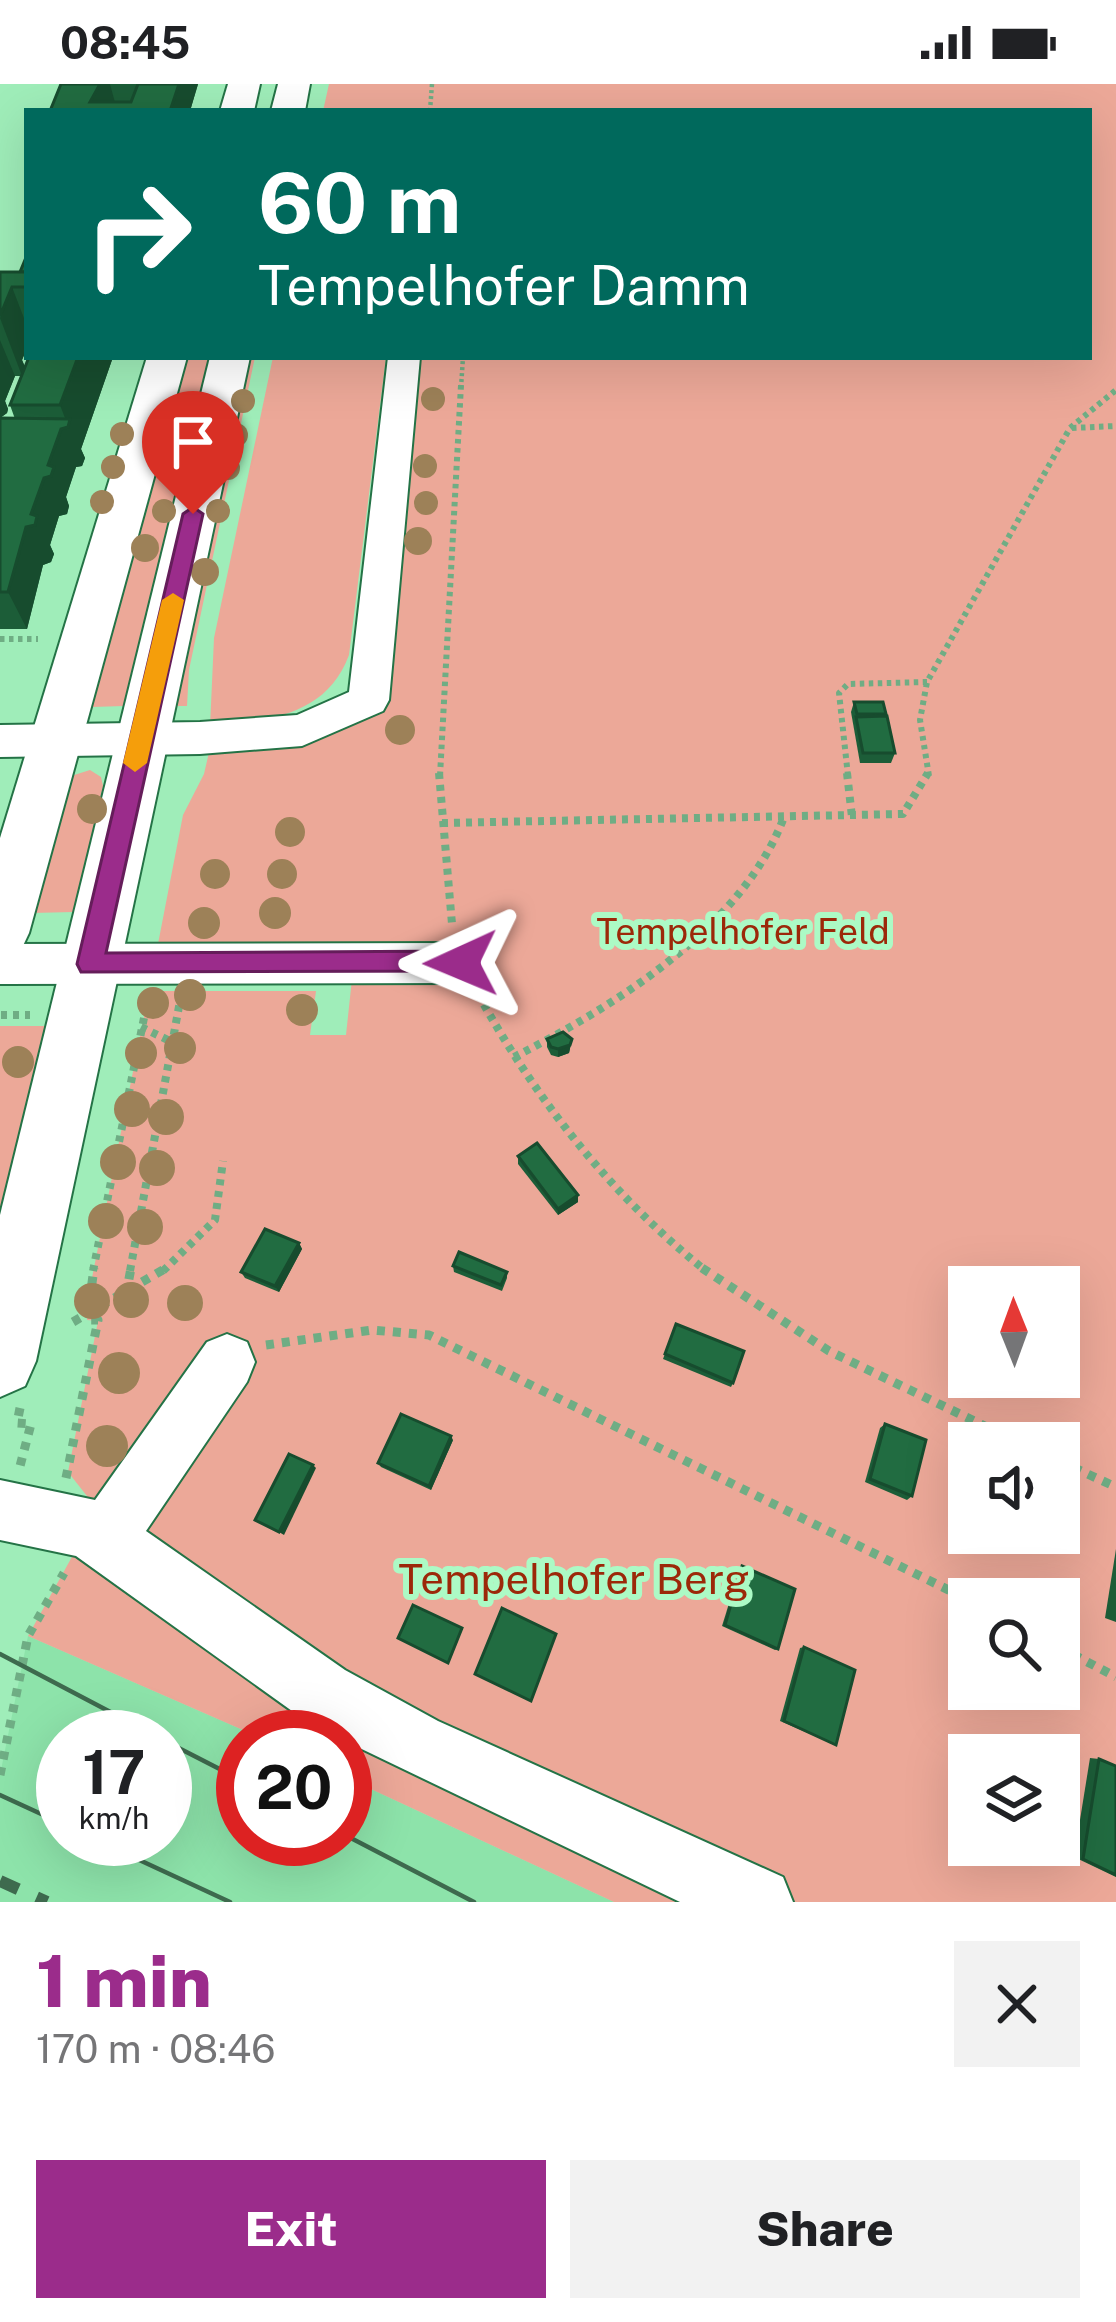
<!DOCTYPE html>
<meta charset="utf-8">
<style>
:root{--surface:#fff;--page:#f2f2f2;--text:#202124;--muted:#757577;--accent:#9b2c8b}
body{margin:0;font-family:"Public Sans",sans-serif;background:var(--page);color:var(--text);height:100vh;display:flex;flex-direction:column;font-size:45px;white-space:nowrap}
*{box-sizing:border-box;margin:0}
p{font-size:39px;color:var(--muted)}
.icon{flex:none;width:66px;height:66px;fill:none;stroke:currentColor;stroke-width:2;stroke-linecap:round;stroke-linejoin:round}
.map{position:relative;height:1818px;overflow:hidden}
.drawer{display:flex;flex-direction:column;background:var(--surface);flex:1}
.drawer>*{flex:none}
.top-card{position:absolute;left:24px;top:24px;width:1068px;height:252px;border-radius:0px;box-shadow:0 12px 48px #0002;background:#00695c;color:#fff;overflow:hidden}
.needle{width:78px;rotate:359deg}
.fabs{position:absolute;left:948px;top:1182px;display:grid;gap:24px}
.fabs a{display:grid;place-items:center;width:132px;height:132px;border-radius:0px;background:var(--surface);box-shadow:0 12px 48px #0002;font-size:60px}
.speed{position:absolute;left:36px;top:1626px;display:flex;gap:24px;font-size:60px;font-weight:700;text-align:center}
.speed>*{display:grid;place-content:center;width:156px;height:156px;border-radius:50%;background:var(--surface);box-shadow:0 12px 48px #0002;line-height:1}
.speed small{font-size:30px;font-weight:400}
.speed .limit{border:18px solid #d22;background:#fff;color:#111}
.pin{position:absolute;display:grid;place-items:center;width:102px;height:102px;color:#fff;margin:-123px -51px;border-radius:50% 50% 50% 0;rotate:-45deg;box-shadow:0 0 12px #0007}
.pin .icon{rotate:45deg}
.me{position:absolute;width:132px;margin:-66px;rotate:269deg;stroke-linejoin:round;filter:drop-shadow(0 0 9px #0008)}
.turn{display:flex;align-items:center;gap:42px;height:252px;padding:0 36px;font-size:54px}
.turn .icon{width:156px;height:156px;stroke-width:2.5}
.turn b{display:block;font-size:84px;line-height:102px}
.round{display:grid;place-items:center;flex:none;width:126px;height:126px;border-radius:0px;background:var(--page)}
.summary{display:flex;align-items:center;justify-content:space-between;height:204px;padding:0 36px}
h1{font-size:72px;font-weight:800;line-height:90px;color:var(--accent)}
.action{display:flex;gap:24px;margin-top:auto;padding:24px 36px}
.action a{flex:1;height:138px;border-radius:0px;background:var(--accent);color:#fff;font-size:48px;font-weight:800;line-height:138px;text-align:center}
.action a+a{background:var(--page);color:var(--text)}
.status{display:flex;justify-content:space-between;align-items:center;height:84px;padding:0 60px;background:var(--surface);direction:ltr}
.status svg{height:33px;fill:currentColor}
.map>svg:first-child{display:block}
.built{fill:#8de3aa;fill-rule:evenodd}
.green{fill:#eca898;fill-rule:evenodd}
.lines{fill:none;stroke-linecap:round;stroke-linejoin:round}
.minor-casing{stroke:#247346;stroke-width:4}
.major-casing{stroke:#247346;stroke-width:4}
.path-far3{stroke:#6fad84;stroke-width:4.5;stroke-dasharray:3 3;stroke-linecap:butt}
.path-far2{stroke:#6fad84;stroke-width:6;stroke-dasharray:4.5 4.5;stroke-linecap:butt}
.path-far1{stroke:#6fad84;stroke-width:8;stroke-dasharray:6 6;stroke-linecap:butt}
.path{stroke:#6fad84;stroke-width:9;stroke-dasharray:8 8;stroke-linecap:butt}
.minor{fill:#fff;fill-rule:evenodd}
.major{fill:#fff;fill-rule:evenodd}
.tram{stroke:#3e6a4e;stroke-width:4.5}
.rail{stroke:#3e6a4e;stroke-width:12;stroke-dasharray:20 20;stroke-linecap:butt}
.tree{fill:#9d8158}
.wall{fill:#1c5d38}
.shaded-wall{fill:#174c2e}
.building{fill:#216c41;stroke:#174c2e;stroke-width:3}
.route{fill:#9b2c8b;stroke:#651d5a;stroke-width:3}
.slow{fill:#f59e0b}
.labels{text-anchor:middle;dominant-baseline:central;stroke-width:12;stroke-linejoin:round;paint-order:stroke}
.park-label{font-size:36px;fill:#9c2809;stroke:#acfac5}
.near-park-label{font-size:42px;fill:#9c2809;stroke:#acfac5}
</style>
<div class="status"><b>08:45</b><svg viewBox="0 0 49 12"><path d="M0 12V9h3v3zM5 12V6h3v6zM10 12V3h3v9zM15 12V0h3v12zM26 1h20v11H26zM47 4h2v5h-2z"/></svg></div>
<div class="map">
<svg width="1116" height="1818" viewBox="0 0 1116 1818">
<rect width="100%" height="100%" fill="#9fedb9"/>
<path class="built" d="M 28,1552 L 259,1653 L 243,1653 L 243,1755 L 345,1755 L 345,1693 L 614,1818 L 0,1818 L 0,1691 ZM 63,1653 L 165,1653 L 165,1755 L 63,1755 Z"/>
<g class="green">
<path d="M 329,0 L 1116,0 L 1116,1818 L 614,1818 L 345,1693 L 345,1653 L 259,1653 L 28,1552 L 98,1426 L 68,1388 L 98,1237 L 87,1236 L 88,1214 L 149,907 L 316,907 L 310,951 L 346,951 L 352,895 L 157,865 L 183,731 L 204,690 L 210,664 L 377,628 L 416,273 L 1089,273 L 1089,27 L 323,27 ZM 969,1203 L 1059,1203 L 1059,1293 L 969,1293 ZM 969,1359 L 1059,1359 L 1059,1449 L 969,1449 ZM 969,1515 L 1059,1515 L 1059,1605 L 969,1605 ZM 969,1671 L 1059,1671 L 1059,1761 L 969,1761 Z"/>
<polygon points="185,273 211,273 124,622 92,623"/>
<polygon points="248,273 255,273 189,586 187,622 171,622"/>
<path d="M 273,273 L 386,273 L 349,571 C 326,633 267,636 210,643 L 214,554 Z"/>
<polygon points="90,686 101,693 103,702 74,828 31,829 71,692"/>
<polygon points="0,942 46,942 0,1142"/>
</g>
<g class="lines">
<defs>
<g id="minor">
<polygon points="388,273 420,273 389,616 383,627 302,662 200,670 0,673 0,641 200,638 297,631 349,608"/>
<polygon points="461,859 478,865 485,879 478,893 461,899 0,900 0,860"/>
<polygon points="227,1250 247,1258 255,1278 247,1298 146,1447 345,1586 438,1637 783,1793 793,1818 680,1818 345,1657 345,1653 299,1632 76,1472 0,1456 0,1396 95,1416 207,1258"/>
</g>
<g id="major">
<polygon points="228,0 260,0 254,27 220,27"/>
<polygon points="278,0 310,0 305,27 271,27"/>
<polygon points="147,273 187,273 29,849 21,866 0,873 0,754"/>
<polygon points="210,273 250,273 36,1277 25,1302 0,1313 0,1131"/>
</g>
</defs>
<use href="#minor" class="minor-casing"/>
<use href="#major" class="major-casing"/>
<g class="path-far3">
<polyline points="430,27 432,0"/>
<polyline points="461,304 463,273"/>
</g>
<g class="path-far2">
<polyline points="1072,344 1116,342"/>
<polyline points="0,555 38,555"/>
<polyline points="440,692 461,301"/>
<polyline points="848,692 839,609 848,600 927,598"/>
<polyline points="929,692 920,636 927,598 1070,344 1116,306"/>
</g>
<g class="path-far1">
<polyline points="439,689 452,840"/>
<polyline points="847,689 852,733"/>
<polyline points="442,739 903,730 928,689"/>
<path d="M 478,910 C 537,1017 610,1110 706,1187"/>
<polyline points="1,931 30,931"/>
<polyline points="141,943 172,958 193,958"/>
<path d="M 514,973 C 615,922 743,843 784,733"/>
<polyline points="93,1187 147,919"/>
<polyline points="130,1187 180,917"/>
<polyline points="163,1187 215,1136 223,1077"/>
</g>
<g class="path">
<polyline points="702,1184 829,1267 1020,1359"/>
<polyline points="126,1211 131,1184"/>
<polyline points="73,1238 166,1184"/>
<polyline points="266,1261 372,1246 429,1251 969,1516"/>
<polyline points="20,1324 17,1339 31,1340 20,1382"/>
<polyline points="1059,1377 1116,1403"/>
<polyline points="66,1394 98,1236 87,1236 94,1184"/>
<polyline points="1059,1563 1116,1593"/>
<polyline points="0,1691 28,1552 64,1489"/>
</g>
<use href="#minor" class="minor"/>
<use href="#major" class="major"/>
<g class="tram">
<polyline points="0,1570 158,1653"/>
<polyline points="165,1657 243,1697"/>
<polyline points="0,1711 63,1740"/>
<polyline points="345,1751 474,1818"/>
<polyline points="94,1755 230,1818"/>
</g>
<polyline class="rail" points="0,1797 47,1818"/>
</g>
<g class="tree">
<circle cx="433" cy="315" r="12"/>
<circle cx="243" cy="317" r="12"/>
<circle cx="190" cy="334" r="12"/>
<circle cx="122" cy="350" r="12"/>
<circle cx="236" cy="351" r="12"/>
<circle cx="425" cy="382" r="12"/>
<circle cx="113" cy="383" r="12"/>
<circle cx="228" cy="384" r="12"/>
<circle cx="102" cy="418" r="12"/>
<circle cx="426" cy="419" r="12"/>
<circle cx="164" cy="427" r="12"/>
<circle cx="218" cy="427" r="12"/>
<circle cx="418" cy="457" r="14"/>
<circle cx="145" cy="464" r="14"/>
<circle cx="205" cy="488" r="14"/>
<circle cx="400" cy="646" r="15"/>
<circle cx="92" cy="725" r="15"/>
<circle cx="290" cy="748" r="15"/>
<circle cx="215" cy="790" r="15"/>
<circle cx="282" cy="790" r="15"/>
<circle cx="275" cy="829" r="16"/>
<circle cx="204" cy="839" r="16"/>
<circle cx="190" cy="911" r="16"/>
<circle cx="153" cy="919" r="16"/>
<circle cx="302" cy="926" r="16"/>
<circle cx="180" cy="964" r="16"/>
<circle cx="141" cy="969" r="16"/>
<circle cx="18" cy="978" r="16"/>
<circle cx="132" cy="1025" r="18"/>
<circle cx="166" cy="1033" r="18"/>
<circle cx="118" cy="1078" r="18"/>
<circle cx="157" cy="1084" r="18"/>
<circle cx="106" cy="1137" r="18"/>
<circle cx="145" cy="1143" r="18"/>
<circle cx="131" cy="1216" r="18"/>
<circle cx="92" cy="1217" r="18"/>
<circle cx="185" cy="1219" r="18"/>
<circle cx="119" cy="1289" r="21"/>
<circle cx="107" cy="1362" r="21"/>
</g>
<g class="wall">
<polygon points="61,0 198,0 190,27 50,27"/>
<polygon points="27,171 27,264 22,276 25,283 29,273 113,273 81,365 85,374 82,382 76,383 66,413 69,422 67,430 59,432 50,461 54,470 51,478 43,481 27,545 0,545 0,334 15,335 10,321 21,292 15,292 5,317 8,325 7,329 0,334 0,188 20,188"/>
<polygon points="854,618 886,630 895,669 891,679 860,679 851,628"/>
<polygon points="547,955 572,955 569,969 558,973 551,971 547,963"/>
<polygon points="518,1072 578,1111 578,1118 558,1131 518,1080"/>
<polygon points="299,1159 302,1165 279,1208 245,1194 241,1188"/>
<polygon points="453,1182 507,1188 507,1194 502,1207 454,1188"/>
<polygon points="676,1240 733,1299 731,1303 663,1275"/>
<polygon points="885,1340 912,1412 907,1416 865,1398 880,1344"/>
<polygon points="453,1356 431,1406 381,1383 378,1379"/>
<polygon points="1116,1465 1116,1538 1105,1534"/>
<polygon points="742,1482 778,1565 775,1566 722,1542 740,1484"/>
<polygon points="804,1563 836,1661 780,1637 800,1564"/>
<polygon points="1090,1674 1099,1675 1116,1682 1116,1793 1074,1773"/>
</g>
<g class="shaded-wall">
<polygon points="100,0 110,0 117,26 90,18"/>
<polygon points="179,0 198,0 190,27 170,27"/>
<polygon points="12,203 27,242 27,264 22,276 25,283 22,292 0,234"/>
<polygon points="0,256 15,292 5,317 8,325 7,329 0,334"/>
<polygon points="78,273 113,273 81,365 85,374 82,382 76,383 66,413 69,422 67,430 59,432 50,461 54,470 51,478 43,481 27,545 8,508 31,430 61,345 68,342 60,321"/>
<polygon points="572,955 569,969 558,973 558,965"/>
<polygon points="578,1111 578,1118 558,1131 558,1125"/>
<polygon points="299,1159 302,1165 279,1208 275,1202"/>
<polygon points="451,1352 453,1356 431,1406 429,1402"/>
<polygon points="313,1381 316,1384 284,1451 279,1448"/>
</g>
<g class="building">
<polygon points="61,0 100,0 90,18 131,18 138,0 179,0 170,27 50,27"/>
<polygon points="27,171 27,188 20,188"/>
<polygon points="0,188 27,188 27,203 12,203 0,232"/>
<polygon points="29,273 78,273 60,321 10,321"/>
<polygon points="0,334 70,335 68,343 61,345 48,381 54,383 51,392 44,394 31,430 37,432 35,441 26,443 8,508 0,508"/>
<polygon points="854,618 883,618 886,630 857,630"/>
<polygon points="887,632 895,669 863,669 856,633"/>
<polygon points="563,948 572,955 570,961 558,965 551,963 547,955"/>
<polygon points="537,1059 578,1111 558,1125 518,1072"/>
<polygon points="265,1145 299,1159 275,1202 241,1188"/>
<polygon points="459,1168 507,1188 501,1201 453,1182"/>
<polygon points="676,1240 744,1267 733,1299 665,1270"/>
<polygon points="401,1330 451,1352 429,1402 378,1379"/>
<polygon points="885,1340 926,1356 912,1412 870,1395"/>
<polygon points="289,1370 313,1381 279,1448 255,1436"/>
<polygon points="742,1482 795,1505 778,1565 725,1541"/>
<polygon points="413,1521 462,1544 448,1579 398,1554"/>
<polygon points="502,1524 556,1550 531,1617 475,1590"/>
<polygon points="804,1563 855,1586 836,1661 784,1637"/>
<polygon points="1099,1675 1116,1682 1116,1791 1083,1775"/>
</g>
<polygon class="route" points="193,423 203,430 106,869 461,867 475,879 471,887 81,888 77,880 183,430"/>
<polygon class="slow" points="173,509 184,516 147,679 135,688 123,679 162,516"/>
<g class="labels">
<g class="park-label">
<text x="743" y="847">Tempelhofer Feld</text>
</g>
<g class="near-park-label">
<text x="574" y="1494">Tempelhofer Berg</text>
</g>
</g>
</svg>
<div class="fabs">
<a><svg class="needle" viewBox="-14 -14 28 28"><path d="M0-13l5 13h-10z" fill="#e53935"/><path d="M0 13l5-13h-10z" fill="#757577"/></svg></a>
<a><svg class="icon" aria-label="sound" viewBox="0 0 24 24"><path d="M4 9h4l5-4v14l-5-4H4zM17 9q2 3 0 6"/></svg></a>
<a><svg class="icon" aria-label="search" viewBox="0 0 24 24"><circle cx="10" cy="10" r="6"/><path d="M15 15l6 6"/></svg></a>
<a><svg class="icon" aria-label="layers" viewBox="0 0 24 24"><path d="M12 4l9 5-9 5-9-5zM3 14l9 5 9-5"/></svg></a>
</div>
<div class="speed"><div>17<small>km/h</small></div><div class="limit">20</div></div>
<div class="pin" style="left:193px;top:430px;background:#d93025"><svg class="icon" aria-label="arrive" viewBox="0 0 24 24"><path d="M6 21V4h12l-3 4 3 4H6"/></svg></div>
<svg class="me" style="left:461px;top:879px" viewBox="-20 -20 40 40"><path d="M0-17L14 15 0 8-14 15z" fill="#9b2c8b" stroke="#fff" stroke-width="4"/></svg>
<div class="top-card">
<div class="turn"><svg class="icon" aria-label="right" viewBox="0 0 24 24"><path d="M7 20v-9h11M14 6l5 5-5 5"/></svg><div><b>60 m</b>Tempelhofer Damm</div></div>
</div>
</div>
<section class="drawer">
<div class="summary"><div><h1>1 min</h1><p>170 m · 08:46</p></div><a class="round"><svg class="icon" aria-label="close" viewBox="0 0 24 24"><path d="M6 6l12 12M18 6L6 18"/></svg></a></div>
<div class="action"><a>Exit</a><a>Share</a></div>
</section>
